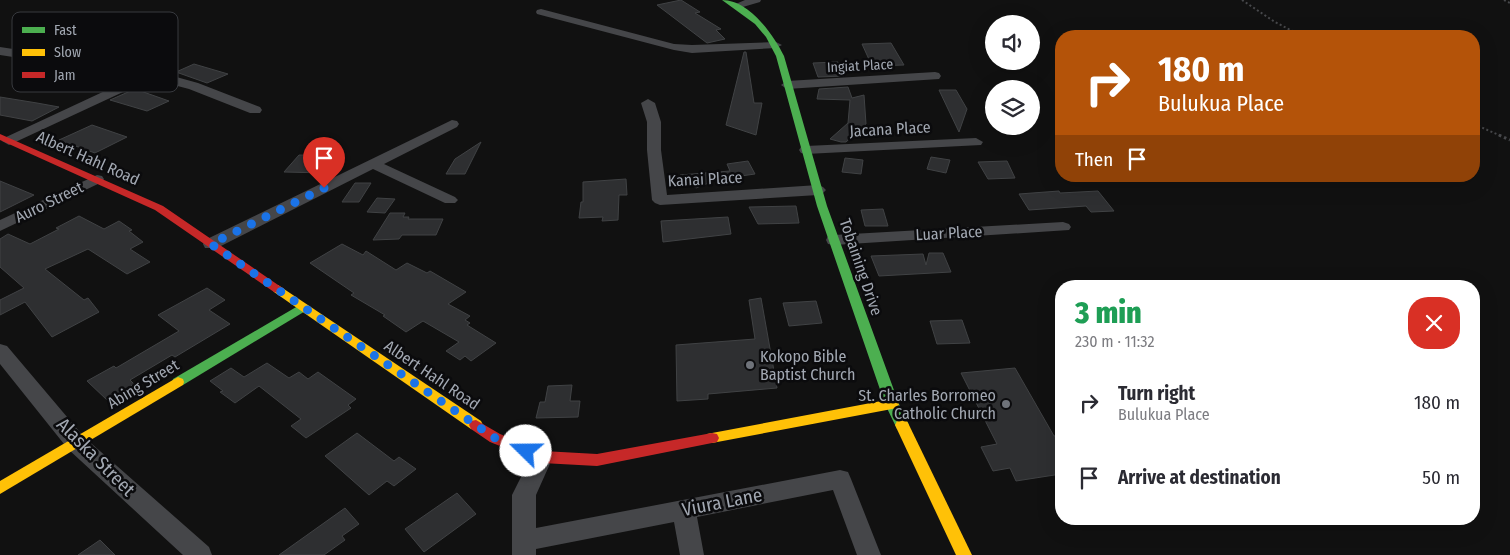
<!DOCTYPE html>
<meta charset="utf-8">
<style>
:root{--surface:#fff;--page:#f2f2f3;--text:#2b2b33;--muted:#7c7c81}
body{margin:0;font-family:"Fira Sans Condensed",sans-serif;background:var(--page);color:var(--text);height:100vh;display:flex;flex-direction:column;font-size:19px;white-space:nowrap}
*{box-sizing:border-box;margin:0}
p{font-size:16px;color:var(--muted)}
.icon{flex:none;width:28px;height:28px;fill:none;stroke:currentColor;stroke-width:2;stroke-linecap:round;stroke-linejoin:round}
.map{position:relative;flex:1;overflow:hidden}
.panel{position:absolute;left:1055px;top:280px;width:425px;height:245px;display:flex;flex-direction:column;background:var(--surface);border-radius:20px;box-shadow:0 5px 20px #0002}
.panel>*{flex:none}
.banner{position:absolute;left:1055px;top:30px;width:425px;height:152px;border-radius:20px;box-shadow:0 5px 20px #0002;background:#b45309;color:#fff;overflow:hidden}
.tools{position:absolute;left:985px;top:15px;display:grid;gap:10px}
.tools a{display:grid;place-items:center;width:55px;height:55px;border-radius:50%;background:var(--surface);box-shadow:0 5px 20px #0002;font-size:25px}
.pin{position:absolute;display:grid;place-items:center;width:42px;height:42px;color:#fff;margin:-51px -21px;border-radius:50% 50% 50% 0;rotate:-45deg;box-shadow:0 0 5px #0007}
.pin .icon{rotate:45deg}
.me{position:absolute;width:55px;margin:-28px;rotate:292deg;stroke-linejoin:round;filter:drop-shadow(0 0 4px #0008)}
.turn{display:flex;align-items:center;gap:18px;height:105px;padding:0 20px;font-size:22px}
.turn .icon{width:65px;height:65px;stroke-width:2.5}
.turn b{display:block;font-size:35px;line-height:42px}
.then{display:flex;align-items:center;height:48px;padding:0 20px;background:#0003;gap:10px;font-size:19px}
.round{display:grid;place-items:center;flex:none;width:52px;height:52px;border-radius:20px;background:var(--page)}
.head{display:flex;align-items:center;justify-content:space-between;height:85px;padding:0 20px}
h1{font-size:30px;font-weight:800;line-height:38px;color:#1e9e55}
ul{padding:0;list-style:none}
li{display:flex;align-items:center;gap:15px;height:75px;padding:0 20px}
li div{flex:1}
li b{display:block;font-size:19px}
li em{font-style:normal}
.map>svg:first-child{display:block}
.building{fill:#2e2f31;stroke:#404244}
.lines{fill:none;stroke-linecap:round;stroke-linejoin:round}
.path-far1{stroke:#47484b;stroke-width:2;stroke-dasharray:2 2.5;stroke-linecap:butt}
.path{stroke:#47484b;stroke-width:3;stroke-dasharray:2.5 3;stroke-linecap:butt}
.street{fill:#454649;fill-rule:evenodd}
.fast{fill:#4caf50;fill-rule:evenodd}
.slow{fill:#ffc107;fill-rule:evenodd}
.jam{fill:#c62828;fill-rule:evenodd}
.route{stroke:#1a73e8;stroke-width:9;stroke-dasharray:0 16.2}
.poi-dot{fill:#6f737a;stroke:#0b0b0d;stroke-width:2}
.labels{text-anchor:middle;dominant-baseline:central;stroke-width:5;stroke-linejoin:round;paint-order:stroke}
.far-street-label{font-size:14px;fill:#a2a8b2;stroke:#0b0b0d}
.street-label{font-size:16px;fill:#a2a8b2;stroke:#0b0b0d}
.poi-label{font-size:16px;fill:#a2a8b2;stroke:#0b0b0d;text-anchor:start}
.near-street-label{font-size:19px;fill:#a2a8b2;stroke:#0b0b0d}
.key{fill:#0b0b0d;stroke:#383a3f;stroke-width:1}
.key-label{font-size:14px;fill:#a2a8b2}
</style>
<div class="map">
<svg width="1510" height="555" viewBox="0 0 1510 555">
<rect width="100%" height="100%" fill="#111"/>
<g class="building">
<polygon points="681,0 700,12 695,13 721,29 716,30 725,39 707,43 657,5"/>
<polygon points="891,43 904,65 872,66 862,44"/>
<polygon points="744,52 746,52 754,103 762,103 756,135 726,125"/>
<polygon points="838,62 844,76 818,77 813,63"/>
<polygon points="194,64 228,74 207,83 176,72"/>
<polygon points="848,87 852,98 864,95 866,124 846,142 841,142 830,139 848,123 850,100 817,99 819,89"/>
<polygon points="135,89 169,101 147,111 110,100"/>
<polygon points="939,90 956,90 967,109 959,132"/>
<polygon points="0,97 37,103 59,107 32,121 0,115"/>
<polygon points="92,125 127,137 95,153 59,140"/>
<polygon points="481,142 465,174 446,174 455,159"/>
<polygon points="299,155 341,156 328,173 284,172"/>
<polygon points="931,157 950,160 946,173 927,169"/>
<polygon points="845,158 863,160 861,174 842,172"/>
<polygon points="748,161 755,174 734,177 730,172 731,174 696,188 680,175 730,171 727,164"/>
<polygon points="1007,161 1015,178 988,179 978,162"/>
<polygon points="626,179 627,195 619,195 618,220 602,221 603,217 579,218 581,202 583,202 583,182"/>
<polygon points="0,181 34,195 0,212"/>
<polygon points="355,183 371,183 359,202 342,202"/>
<polygon points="1059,191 1060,193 1098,191 1114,211 1091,212 1086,206 1029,210 1019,194"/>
<polygon points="377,198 395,199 385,213 367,212"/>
<polygon points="796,206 799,223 758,224 749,207"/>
<polygon points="883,209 888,226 865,226 861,210"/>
<polygon points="390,213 405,213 403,217 409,217 408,219 443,219 436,235 402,235 399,239 373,240"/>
<polygon points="79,216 104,229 119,221 132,230 129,231 143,242 130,249 150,262 127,274 88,249 45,269 84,300 88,298 99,312 52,337 25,302 0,315 0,300 24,288 0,267 0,239 8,234 30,244 59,229 56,228"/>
<polygon points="728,217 731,234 663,242 661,221"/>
<polygon points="342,244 363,255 366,251 396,270 407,263 427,273 430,271 466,292 448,304 470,316 465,320 470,323 467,325 496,343 471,361 465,356 460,360 446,351 459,342 423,321 406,332 383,316 385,315 351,295 354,293 310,263"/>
<polygon points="929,253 943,253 951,272 879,276 871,256 923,254 926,265"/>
<polygon points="207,288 225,300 209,310 230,324 175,357 172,355 130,380 134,384 107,400 87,381 114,366 116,368 179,331 158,315"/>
<polygon points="761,298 777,388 708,394 708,399 677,401 676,345 755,339 749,300"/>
<polygon points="816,301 822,323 789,326 783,303"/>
<polygon points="962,320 970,343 937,344 930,321"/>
<polygon points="267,363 289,378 299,372 308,379 318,372 356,399 348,405 351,408 306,438 291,426 301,419 259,386 235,403 220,392 223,391 210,381 231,368 244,377"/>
<polygon points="1015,368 1054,436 1061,435 1061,474 1016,481 1010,468 993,471 981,447 997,444 961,373"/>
<polygon points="572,385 570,401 580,401 578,417 536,418 540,402 545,402 548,386"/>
<polygon points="357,433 394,461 399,457 416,469 394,486 387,481 369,495 325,456"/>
<polygon points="457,493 476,514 424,552 405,529"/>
<polygon points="345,508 359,524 342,536 345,540 324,555 279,555"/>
<polygon points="100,540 115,555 78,555"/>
</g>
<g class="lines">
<g class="path-far1">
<polyline points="1242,0 1275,22 1302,36"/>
<polyline points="1504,0 1510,3"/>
<polyline points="1474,124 1501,136"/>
</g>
<polyline class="path" points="1499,135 1510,140"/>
<g class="street">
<polygon points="745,0 761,0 760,2 736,9 731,6"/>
<polygon points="541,9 674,44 692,45 776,42 782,45 776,48 692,53 674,50 537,14 536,12 537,10"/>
<polygon points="0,47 151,70 198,83 260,107 262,110 260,113 250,113 189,89 151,79 9,145 2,141 4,138 137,76 0,55"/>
<polygon points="935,72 939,73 941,76 939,79 787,89 781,85 787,81"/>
<polygon points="648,99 655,103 661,122 661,150 667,195 818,185 823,187 826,190 823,193 818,195 660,205 655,203 652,200 647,150 647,122 641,103"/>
<polygon points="452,120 457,121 459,124 457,127 384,164 455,197 458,200 455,203 445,203 373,169 217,248 205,248 203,244 205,240"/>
<polygon points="976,138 983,142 981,145 806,154 801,153 799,150 801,147 806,146"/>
<polygon points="97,175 102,176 104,179 102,182 0,231 0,220"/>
<polygon points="1063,222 1069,224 1071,227 1069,230 834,245 828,244 826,240 828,236 834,235"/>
<polygon points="0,344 7,346 84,437 209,547 212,555 183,555 68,449 0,364"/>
<polygon points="542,448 550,451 553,457 536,495 536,528 840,470 848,472 851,479 881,555 857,555 833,490 697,517 704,555 680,555 674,522 536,549 536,555 512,555 512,495 534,451"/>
</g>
<g class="fast">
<path d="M 722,0 C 749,0 773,34 784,56 L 827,206 L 899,404 L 909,425 L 907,429 L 902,430 L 897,429 L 885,404 L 817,206 L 776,56 L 766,37 L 755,24 Z"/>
<polygon points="303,303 309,307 307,310 183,385 173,385 172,382 173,379"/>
</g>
<g class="slow">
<polygon points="278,285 481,421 483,425 481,429 476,430 471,429 274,292 272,289 274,286"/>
<polygon points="178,377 183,379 184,382 183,385 0,494 0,481"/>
<polygon points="892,399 897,400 899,404 897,408 892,409 712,443 707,442 705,438 707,434 712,433"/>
<polygon points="902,420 907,421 909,425 972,555 956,555 895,425 897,421"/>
</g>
<g class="jam">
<polygon points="0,134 163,206 284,289 278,293 274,292 155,210 0,140"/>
<polygon points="476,420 500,434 543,451 597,454 712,433 717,434 719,438 717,442 597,466 542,463 490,442 471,429 469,425 471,421"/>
</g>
</g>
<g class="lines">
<polyline class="route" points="324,188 211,244 495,438 526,451"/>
</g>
<g class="poi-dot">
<circle cx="750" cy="365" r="5"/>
<circle cx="1006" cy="404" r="5"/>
</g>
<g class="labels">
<g class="far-street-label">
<text transform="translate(860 66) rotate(-3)">Ingiat Place</text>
</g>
<g class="street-label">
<text transform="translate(890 129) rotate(-3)">Jacana Place</text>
<text transform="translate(88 158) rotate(24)">Albert Hahl Road</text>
<text transform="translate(705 179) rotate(-3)">Kanai Place</text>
<text transform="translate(49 202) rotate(-26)">Auro Street</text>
<text transform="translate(949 233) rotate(-3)">Luar Place</text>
<text transform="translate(861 267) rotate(71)">Tobaining Drive</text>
<text transform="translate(432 375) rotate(34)">Albert Hahl Road</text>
<text transform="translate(143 384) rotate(-31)">Abing Street</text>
</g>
<g class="poi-label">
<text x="760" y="356">Kokopo Bible<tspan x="760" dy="18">Baptist Church</tspan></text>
<text x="996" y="395" text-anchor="end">St. Charles Borromeo<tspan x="996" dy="18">Catholic Church</tspan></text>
</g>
<g class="near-street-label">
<text transform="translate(96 457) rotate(45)">Alaska Street</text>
<text transform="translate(722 502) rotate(-11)">Viura Lane</text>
</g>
</g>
<rect x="12" y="12" width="166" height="80" rx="8" class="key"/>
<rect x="22" y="27" width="23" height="6" fill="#4caf50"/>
<rect x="22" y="49" width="23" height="7" fill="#ffc107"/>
<rect x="22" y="72" width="23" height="6" fill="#c62828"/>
<g class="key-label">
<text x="54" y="35">Fast</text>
<text x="54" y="57">Slow</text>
<text x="54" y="80">Jam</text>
</g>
</svg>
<div class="tools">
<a><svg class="icon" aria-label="sound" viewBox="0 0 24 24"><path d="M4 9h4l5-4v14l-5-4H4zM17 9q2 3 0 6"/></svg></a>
<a><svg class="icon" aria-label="layers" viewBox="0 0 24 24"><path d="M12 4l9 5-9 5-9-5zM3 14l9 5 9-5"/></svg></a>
</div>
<div class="pin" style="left:324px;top:188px;background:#d93025"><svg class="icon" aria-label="arrive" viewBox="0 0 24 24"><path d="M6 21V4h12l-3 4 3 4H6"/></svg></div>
<svg class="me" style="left:526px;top:451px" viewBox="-20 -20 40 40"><circle r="19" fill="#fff"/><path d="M0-13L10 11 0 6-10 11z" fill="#1a73e8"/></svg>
<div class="banner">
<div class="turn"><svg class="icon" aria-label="right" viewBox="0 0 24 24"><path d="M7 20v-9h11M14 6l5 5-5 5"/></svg><div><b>180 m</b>Bulukua Place</div></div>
<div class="then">Then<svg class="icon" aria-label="arrive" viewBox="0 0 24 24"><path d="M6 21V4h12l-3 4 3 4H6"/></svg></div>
</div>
<section class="panel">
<div class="head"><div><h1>3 min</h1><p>230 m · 11:32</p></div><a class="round" style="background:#d93025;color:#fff"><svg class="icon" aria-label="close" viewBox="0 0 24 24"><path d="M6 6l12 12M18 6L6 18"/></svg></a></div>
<ul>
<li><svg class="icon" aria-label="right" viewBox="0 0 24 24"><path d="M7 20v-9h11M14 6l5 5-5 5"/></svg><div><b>Turn right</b><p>Bulukua Place</p></div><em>180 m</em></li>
<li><svg class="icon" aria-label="arrive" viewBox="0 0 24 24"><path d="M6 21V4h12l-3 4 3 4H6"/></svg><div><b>Arrive at destination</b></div><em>50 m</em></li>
</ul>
</section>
</div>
